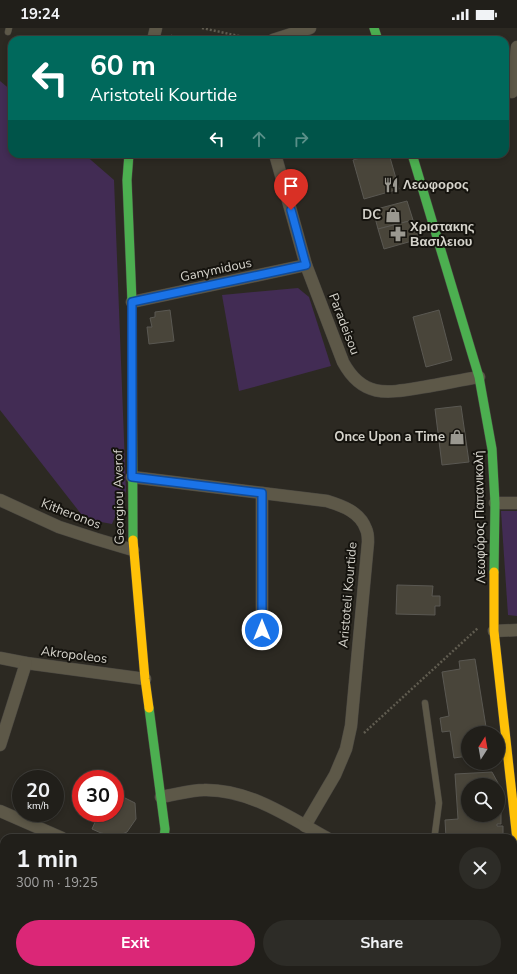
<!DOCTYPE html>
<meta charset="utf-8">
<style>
:root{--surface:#211f1a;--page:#2d2c27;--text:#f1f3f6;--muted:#a2a2a2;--line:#3e3d39;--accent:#db2777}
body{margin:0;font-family:"Nunito Sans",sans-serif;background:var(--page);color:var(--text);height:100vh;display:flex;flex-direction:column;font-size:15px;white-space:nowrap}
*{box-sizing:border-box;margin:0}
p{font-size:13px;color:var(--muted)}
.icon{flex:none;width:22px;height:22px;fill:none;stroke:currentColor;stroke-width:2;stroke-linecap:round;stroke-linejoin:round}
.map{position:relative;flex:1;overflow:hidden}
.panel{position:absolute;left:0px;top:806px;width:517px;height:140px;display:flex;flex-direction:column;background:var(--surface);border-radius:12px 12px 0 0;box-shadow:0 2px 6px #0003,0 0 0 1px var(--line)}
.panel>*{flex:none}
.banner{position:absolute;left:8px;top:8px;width:501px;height:122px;border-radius:12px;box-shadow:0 2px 6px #0003,0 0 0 1px var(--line);background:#00695c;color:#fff;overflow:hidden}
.needle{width:26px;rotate:11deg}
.fabs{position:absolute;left:461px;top:698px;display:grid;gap:8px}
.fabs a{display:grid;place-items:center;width:44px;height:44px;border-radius:50%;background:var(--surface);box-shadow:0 2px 6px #0003,0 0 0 1px var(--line);font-size:20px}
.speed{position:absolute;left:12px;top:742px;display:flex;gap:8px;font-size:20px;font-weight:700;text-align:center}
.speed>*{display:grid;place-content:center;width:52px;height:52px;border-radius:50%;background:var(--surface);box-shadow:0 2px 6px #0003,0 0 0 1px var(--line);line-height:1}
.speed small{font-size:10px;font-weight:400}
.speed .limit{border:6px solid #d22;background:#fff;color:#111}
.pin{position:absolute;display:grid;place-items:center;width:34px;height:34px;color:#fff;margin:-41px -17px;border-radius:50% 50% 50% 0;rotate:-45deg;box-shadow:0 0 4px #0007}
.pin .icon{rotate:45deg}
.me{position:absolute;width:44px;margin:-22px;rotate:0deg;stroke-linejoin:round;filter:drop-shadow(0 0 3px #0008)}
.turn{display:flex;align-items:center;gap:14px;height:84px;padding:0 16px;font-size:18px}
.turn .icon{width:52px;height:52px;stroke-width:2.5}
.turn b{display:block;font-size:28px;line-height:34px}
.lanes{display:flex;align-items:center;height:38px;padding:0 16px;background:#0003;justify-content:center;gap:20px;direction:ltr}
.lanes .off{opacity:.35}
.round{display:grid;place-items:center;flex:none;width:42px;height:42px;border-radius:21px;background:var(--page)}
.headline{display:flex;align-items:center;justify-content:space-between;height:68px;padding:0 16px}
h1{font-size:24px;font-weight:700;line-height:30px}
.action{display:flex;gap:8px;margin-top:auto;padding:8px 16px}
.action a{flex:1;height:46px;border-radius:24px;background:var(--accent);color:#fff;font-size:16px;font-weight:700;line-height:46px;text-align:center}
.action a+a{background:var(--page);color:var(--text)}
.status{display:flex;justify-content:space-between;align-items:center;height:28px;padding:0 20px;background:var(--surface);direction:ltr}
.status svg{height:11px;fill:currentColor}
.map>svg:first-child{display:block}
.green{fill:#422c54}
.building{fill:#49453a;stroke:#5a5852}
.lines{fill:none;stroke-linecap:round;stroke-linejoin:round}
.lane-casing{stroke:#4a4741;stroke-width:7}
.street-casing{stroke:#4a4741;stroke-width:13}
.fast-casing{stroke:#4a4741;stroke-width:10}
.slow-casing{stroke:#4a4741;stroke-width:10}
.path{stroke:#605c50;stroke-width:2.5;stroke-dasharray:2 2;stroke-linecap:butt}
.lane{stroke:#5d5848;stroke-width:6}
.street{stroke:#5d5848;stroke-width:12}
.fast{stroke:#4caf50;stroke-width:9}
.slow{stroke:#ffc107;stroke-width:9}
.route-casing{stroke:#114b97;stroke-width:10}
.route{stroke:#1a73e8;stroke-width:7}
.labels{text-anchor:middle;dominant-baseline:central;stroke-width:4;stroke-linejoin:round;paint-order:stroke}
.poi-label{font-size:13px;font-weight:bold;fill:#d5d3cb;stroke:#15130e;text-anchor:start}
.street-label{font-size:13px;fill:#d5d3cb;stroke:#15130e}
</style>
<div class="status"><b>19:24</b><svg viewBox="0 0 49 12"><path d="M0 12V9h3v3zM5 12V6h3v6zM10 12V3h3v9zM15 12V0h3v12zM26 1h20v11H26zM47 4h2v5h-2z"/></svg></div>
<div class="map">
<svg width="517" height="946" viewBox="0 0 517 946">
<rect width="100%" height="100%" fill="#2c2922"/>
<g class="green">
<polygon points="0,53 12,63 12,126 84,126 114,152 126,463 112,496 85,491 0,382"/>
<polygon points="298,260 309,269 331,338 239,363 222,267"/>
<polygon points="501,483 517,483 517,588 508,587"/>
</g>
<g class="building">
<polygon points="171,7 187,12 169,12"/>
<polygon points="375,126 389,126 399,161 364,171 353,132"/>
<polygon points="407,173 413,192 378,201 373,182"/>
<polygon points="413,192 419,211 384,221 378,201"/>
<polygon points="170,282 174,313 149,316 147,299 152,299 150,290 155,289 155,284"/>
<polygon points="439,282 452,332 426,339 413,289"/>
<polygon points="461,378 469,434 442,437 435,381"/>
<polygon points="397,557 433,558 432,568 440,568 440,578 435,578 435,587 396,586"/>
<polygon points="475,631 487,705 468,705 468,728 454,730 450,703 442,704 440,690 449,688 442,644 460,641 459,633"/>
<polygon points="492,744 498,755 498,760 498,757 468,757 468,787 498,787 498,783 501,783 501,796 497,796 497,798 503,798 503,810 446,810 445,792 458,791 455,746"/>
<polygon points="115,765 135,775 136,791 127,804 117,808 101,805 92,801 99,785 115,785"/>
<rect x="498" y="767" width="3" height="12"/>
<polygon points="513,886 517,886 517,946 478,946 478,942 513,942"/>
<polygon points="171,942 178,942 192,946 164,946 166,944"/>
<polygon points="382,942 413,942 412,946 395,946"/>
</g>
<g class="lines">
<defs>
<g id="lane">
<polyline points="8,4 9,0"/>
<polyline points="425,675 439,775 435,805 437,810"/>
<polyline points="465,942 466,946"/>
</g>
<g id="street">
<polyline points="153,12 156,0"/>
<polyline points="273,12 310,0"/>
<polyline points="512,64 517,19"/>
<path d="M 275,126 L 306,237 L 343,334 C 363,371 388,365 424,359 C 442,356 461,352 479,349"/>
<polyline points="132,274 306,237"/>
<path d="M 132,449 L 327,473 C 343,478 360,484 366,501 C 368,505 368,510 368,514 L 351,698 L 346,721 L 335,747 L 305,798"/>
<polyline points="0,472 59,499 96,511 133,522"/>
<polyline points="495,475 517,475"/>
<polyline points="262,603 262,465"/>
<polyline points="494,603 517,602"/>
<polyline points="0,630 26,635 145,651"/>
<polyline points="0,717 26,635"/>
<path d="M 161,769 C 175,767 190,762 204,762 C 249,761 289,789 327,810"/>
<polyline points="0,783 62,810"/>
<polyline points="513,872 517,872"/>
<polyline points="224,942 237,946"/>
<polyline points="137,946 138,942"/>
</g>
<g id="fast">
<polyline points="374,0 378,12"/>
<polyline points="129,126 127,152 132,274 133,512"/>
<polyline points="412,126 479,349 492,421 495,475 494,544"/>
<polyline points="149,680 165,801 164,810"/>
</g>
<g id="slow">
<polyline points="133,512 145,651 149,680"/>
<polyline points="494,544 494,603 517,812"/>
</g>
</defs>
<use href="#lane" class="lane-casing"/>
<use href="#street" class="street-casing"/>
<use href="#fast" class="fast-casing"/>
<use href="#slow" class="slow-casing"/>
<g class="path">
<polyline points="202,0 248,10 251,12"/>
<polyline points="364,705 478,600"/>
</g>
<use href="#lane" class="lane"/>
<use href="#street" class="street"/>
<use href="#fast" class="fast"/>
<use href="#slow" class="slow"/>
</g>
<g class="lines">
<defs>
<polyline id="route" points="262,602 262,465 132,449 132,274 306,237 291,182"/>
</defs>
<use href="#route" class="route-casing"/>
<use href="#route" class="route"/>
</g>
<defs>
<symbol id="restaurant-bare" viewBox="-9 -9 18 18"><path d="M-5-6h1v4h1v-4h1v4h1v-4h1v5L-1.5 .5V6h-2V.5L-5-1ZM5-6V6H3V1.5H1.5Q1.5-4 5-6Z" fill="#9a9890" stroke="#15130e" stroke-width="2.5" paint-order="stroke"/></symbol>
<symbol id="shop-bare" viewBox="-9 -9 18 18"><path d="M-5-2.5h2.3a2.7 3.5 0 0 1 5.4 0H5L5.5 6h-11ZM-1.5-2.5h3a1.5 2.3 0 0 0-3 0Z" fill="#9a9890" stroke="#15130e" stroke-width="2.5" paint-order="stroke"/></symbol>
<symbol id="pharmacy-bare" viewBox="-9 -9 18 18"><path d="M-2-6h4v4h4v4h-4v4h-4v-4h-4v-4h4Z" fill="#9a9890" stroke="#15130e" stroke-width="2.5" paint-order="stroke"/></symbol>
</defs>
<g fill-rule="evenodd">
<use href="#restaurant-bare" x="380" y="146" width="22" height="22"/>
<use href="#shop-bare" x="382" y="176" width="22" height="22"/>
<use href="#pharmacy-bare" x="387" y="195" width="22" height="22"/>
<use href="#shop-bare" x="446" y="398" width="22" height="22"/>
</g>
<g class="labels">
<g class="poi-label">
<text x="403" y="157">Λεωφορος</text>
<text x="381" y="187" text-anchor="end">DC</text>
<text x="410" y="199">Χριστακης<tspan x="410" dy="15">Βασιλειου</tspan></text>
<text x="445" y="409" text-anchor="end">Once Upon a Time</text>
</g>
<g class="street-label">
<text transform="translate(216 242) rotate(-12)">Ganymidous</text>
<text transform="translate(344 296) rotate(69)">Paradeisou</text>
<text transform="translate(119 469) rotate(-91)">Georgiou Averof</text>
<text transform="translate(71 486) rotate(21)">Kitheronos</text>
<text transform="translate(480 489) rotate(-91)">Λεωφόρος Παπανικολή</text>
<text transform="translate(348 567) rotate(-85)">Aristoteli Kourtide</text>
<text transform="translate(74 627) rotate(7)">Akropoleos</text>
</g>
</g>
</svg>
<div class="fabs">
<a><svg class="needle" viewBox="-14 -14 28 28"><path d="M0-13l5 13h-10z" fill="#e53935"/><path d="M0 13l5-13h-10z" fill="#a2a2a2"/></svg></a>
<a><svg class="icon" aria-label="search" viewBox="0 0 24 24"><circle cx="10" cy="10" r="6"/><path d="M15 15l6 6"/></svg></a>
</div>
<div class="speed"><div>20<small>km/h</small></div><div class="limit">30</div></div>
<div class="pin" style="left:291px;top:182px;background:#d93025"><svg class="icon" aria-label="arrive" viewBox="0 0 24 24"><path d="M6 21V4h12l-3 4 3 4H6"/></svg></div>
<svg class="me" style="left:262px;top:602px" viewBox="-20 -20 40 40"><circle r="17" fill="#1a73e8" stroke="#fff" stroke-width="3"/><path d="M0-11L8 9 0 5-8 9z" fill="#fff"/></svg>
<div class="banner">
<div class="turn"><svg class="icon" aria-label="left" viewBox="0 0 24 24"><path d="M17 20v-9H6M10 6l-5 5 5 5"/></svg><div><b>60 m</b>Aristoteli Kourtide</div></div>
<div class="lanes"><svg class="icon" aria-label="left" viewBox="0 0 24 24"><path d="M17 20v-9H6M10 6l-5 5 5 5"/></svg><svg class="icon off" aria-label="ahead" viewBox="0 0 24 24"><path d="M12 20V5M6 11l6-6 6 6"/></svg><svg class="icon off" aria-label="right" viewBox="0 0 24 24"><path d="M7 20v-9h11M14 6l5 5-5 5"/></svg></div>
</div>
<section class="panel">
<div class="headline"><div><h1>1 min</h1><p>300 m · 19:25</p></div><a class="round"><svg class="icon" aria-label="close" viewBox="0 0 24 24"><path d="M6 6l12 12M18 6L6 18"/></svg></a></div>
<div class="action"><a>Exit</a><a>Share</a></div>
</section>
</div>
